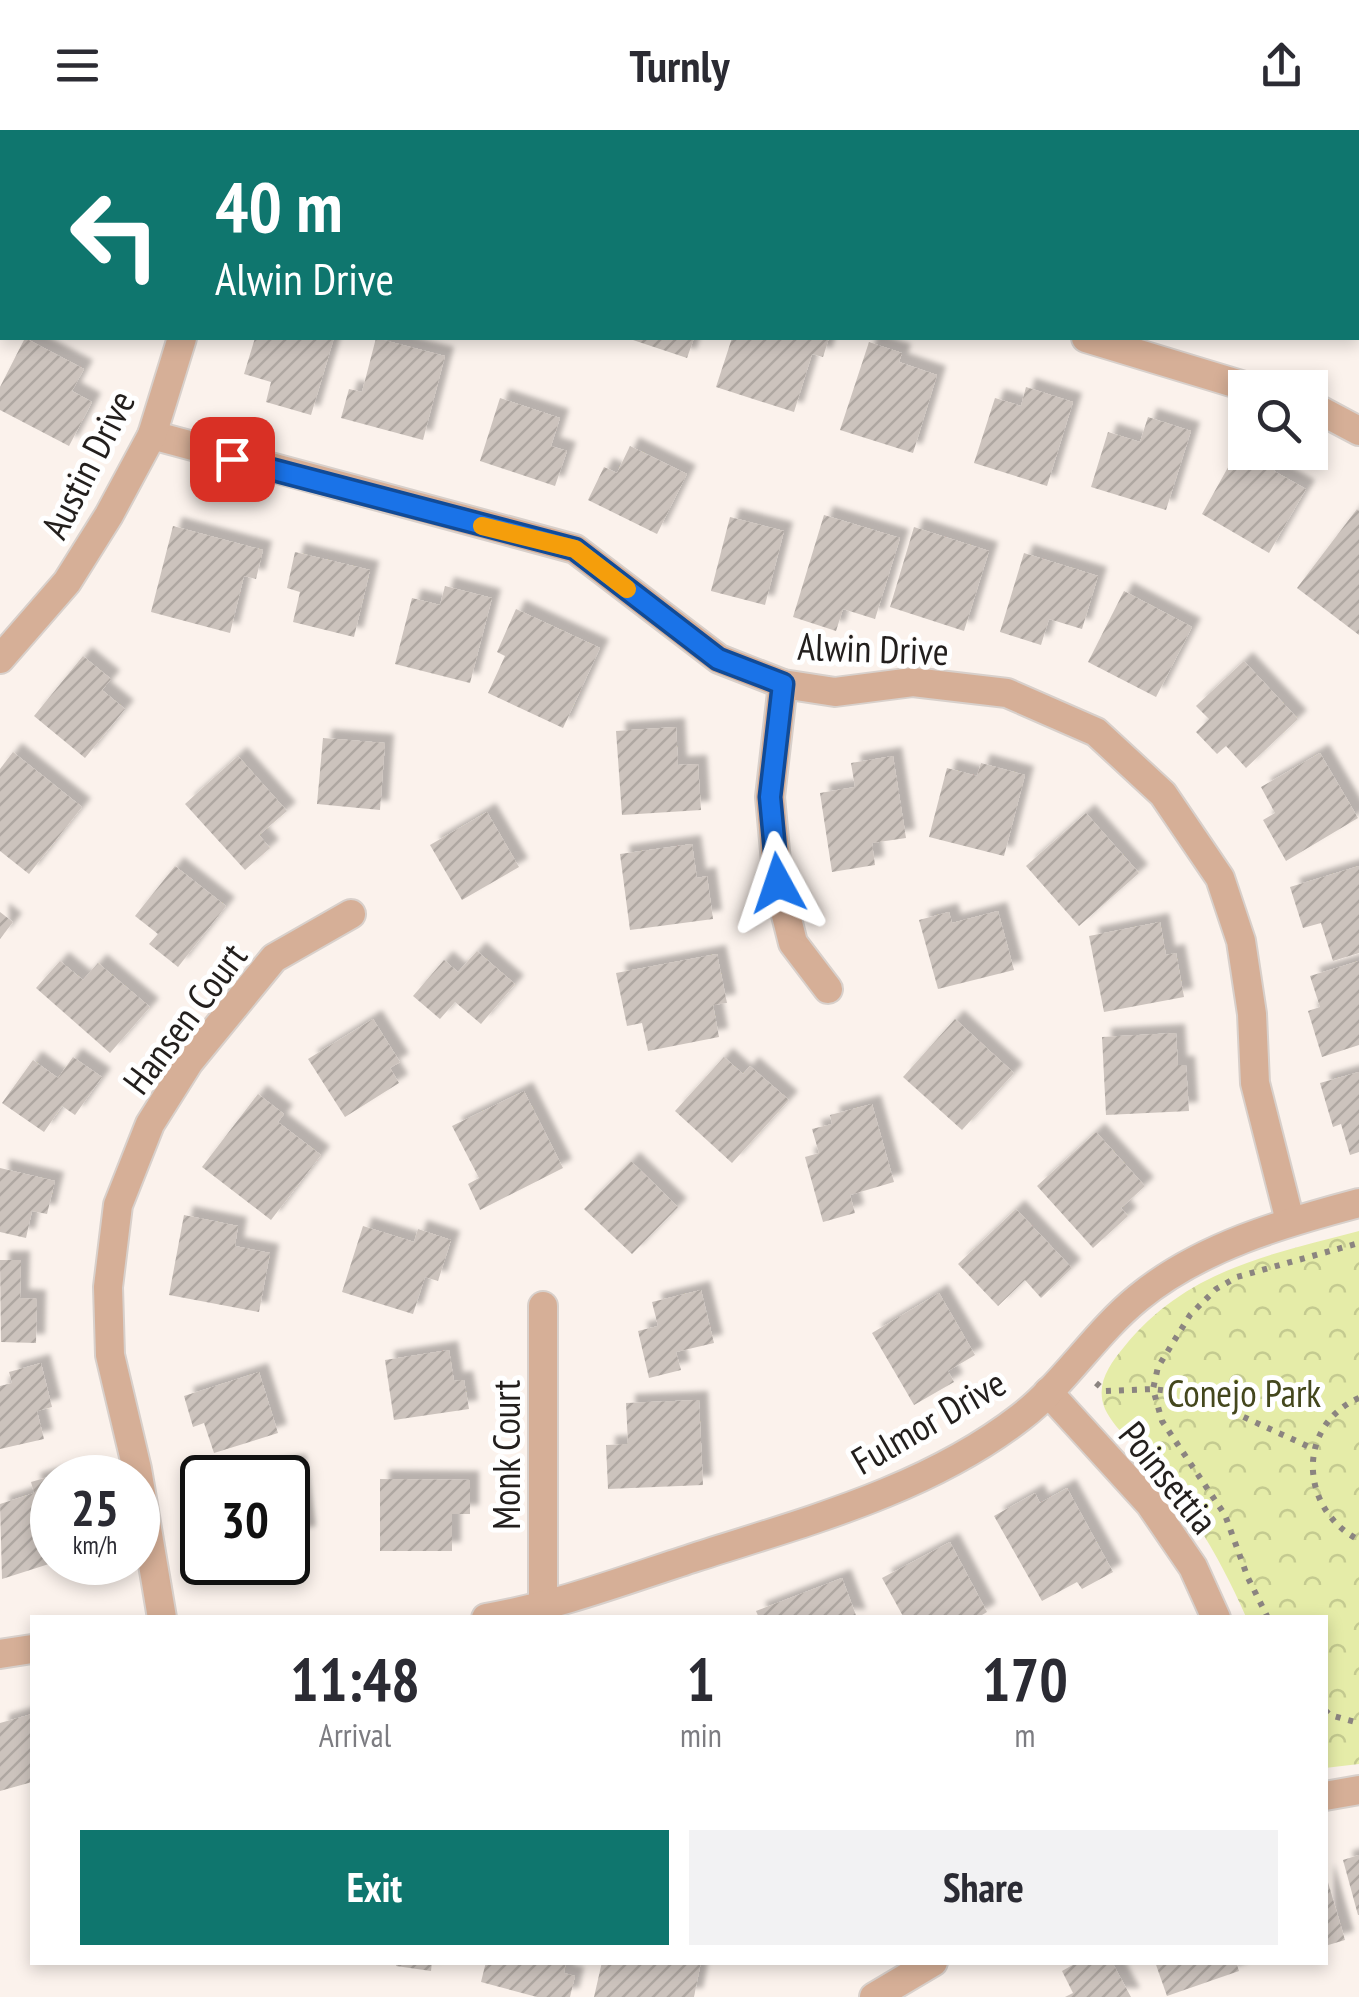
<!DOCTYPE html>
<style>
:root{--surface:#fff;--page:#f2f2f3;--text:#2b2b33;--muted:#7c7c81;--accent:#0f766e}
body{margin:0;font-family:"PT Sans Narrow",sans-serif;background:var(--page);color:var(--text);height:100vh;display:flex;flex-direction:column;font-size:38px;white-space:nowrap}
*{box-sizing:border-box;margin:0}
p{font-size:32px;color:var(--muted)}
.icon{flex:none;width:55px;height:55px;fill:none;stroke:currentColor;stroke-width:2;stroke-linecap:round;stroke-linejoin:round}
.map{position:relative;flex:1;overflow:hidden}
.drawer{position:absolute;left:30px;top:1485px;width:1298px;height:350px;display:flex;flex-direction:column;background:var(--surface);border-radius:0px;box-shadow:0 5px 15px #0003}
.drawer>*{flex:none}
.banner{position:absolute;left:0px;top:0px;width:1360px;height:210px;box-shadow:0 5px 15px #0003;background:#0f766e;color:#fff;overflow:hidden}
.fabs{position:absolute;left:1228px;top:240px;display:grid;gap:20px}
.fabs a{display:grid;place-items:center;width:100px;height:100px;border-radius:0px;background:var(--surface);box-shadow:0 5px 15px #0003;font-size:50px}
.speed{position:absolute;left:30px;top:1325px;display:flex;gap:20px;font-size:50px;font-weight:700;text-align:center}
.speed>*{display:grid;place-content:center;width:130px;height:130px;border-radius:50%;background:var(--surface);box-shadow:0 5px 15px #0003;line-height:1}
.speed small{font-size:25px;font-weight:400}
.speed .limit{border:5px solid #111;border-radius:15px;background:#fff;color:#111}
.pin{position:absolute;display:grid;place-items:center;width:85px;height:85px;color:#fff;margin:-42px;border-radius:20px;box-shadow:0 5px 15px #0006}
.me{position:absolute;width:110px;margin:-55px;rotate:355deg;stroke-linejoin:round;filter:drop-shadow(0 0 8px #0008)}
.turn{display:flex;align-items:center;gap:35px;height:210px;padding:0 50px;font-size:45px}
.turn .icon{width:130px;height:130px;stroke-width:2.5}
.turn b{display:block;font-size:70px;line-height:85px}
.eta{display:flex;justify-content:space-evenly;align-items:center;height:170px;text-align:center}
.eta b{font-size:60px;font-weight:700;line-height:70px}
.action{display:flex;gap:20px;margin-top:auto;padding:20px 50px}
.action a{flex:1;height:115px;border-radius:0px;background:var(--accent);color:#fff;font-size:40px;font-weight:700;line-height:115px;text-align:center}
.action a+a{background:var(--page);color:var(--text)}
header{display:flex;justify-content:space-between;align-items:center;height:130px;padding:0 50px;background:var(--surface);font-size:45px;font-weight:700}
.map>svg:first-child{display:block}
.park{fill:url(#park-crowns)}
.building{fill:url(#building-hatch);filter:url(#shadow)}
.lines{fill:none;stroke-linecap:round;stroke-linejoin:round}
.lane-casing{stroke:#d8d0cb;stroke-width:19}
.street-casing{stroke:#d8d0cb;stroke-width:32}
.path{stroke:#8b8480;stroke-width:6;stroke-dasharray:5 8;stroke-linecap:butt}
.lane{stroke:#d6af97;stroke-width:14}
.street{stroke:#d6af97;stroke-width:28}
.route-casing{stroke:#114b97;stroke-width:25}
.route{stroke:#1a73e8;stroke-width:18}
.slow{stroke:#f59e0b;stroke-width:18}
.labels{text-anchor:middle;dominant-baseline:central;stroke-width:10;stroke-linejoin:round;paint-order:stroke}
.street-label{font-size:38px;fill:#231f1d;stroke:#fff}
.park-label{font-size:38px;fill:#44471d;stroke:#fff}
</style>
<header><svg class="icon" aria-label="menu" viewBox="0 0 24 24"><path d="M4 6h16M4 12h16M4 18h16"/></svg>Turnly<svg class="icon" aria-label="share" viewBox="0 0 24 24"><path d="M12 15V3M7 8l5-5 5 5M5 13v7h14v-7"/></svg></header>
<div class="map">
<svg width="1359" height="1867" viewBox="0 0 1359 1867">
<defs>
<pattern id="park-crowns" width="20" height="18" patternUnits="userSpaceOnUse" patternTransform="scale(2.5)"><rect width="20" height="18" fill="#e5eca8"/><path d="M2 6a3 3 0 1 1 6 0M12 15a3 3 0 1 1 6 0" fill="none" stroke="#c4ca90"/></pattern>
<pattern id="building-hatch" width="6" height="6" patternUnits="userSpaceOnUse" patternTransform="scale(2.5)"><rect width="6" height="6" fill="#ccc3bd"/><path d="M-1 1l2-2M0 6l6-6M5 7l2-2" fill="none" stroke="#afa7a2"/></pattern>
<filter id="shadow"><feDropShadow dx="9" dy="-9" stdDeviation="2.5" flood-color="#0004"/></filter>
</defs>
<rect width="100%" height="100%" fill="#fbf2ec"/>
<path class="park" d="M 1359,1101 L 1359,1634 L 1325,1638 L 1325,1488 L 1246,1487 C 1224,1436 1195,1386 1160,1343 C 1144,1323 1116,1302 1105,1279 C 1095,1255 1109,1235 1124,1217 C 1186,1140 1268,1125 1359,1101 Z"/>
<g class="building">
<polygon points="25,208 84,239 72,261 92,272 69,316 0,280 0,257"/>
<polygon points="255,208 334,208 311,285 266,272 271,252 244,244"/>
<polygon points="376,208 445,226 423,310 341,288 349,259 362,262"/>
<polygon points="627,208 694,208 687,228"/>
<polygon points="732,208 829,208 823,227 812,224 794,282 716,257"/>
<polygon points="869,212 902,223 899,232 937,245 913,323 840,300"/>
<polygon points="1026,257 1073,272 1047,356 974,333 995,268 1021,276"/>
<polygon points="500,268 560,288 551,316 567,321 555,356 480,331"/>
<polygon points="1148,287 1191,301 1166,380 1091,357 1108,302 1140,312"/>
<polygon points="1241,314 1245,322 1256,322 1277,335 1274,341 1306,359 1269,423 1202,384"/>
<polygon points="630,316 687,344 657,404 588,370 604,337 617,343"/>
<polygon points="1357,379 1359,381 1359,505 1297,458"/>
<polygon points="824,385 900,408 875,489 843,479 836,501 793,487"/>
<polygon points="730,387 784,401 765,475 711,461"/>
<polygon points="173,396 263,420 256,449 244,446 230,503 151,482"/>
<polygon points="914,397 989,421 964,501 890,477"/>
<polygon points="295,422 370,440 354,507 293,492 300,462 287,458"/>
<polygon points="1024,423 1098,446 1082,499 1049,489 1041,515 1000,502"/>
<polygon points="445,456 492,468 470,553 395,534 412,468 440,475"/>
<polygon points="1124,461 1192,497 1156,567 1088,532"/>
<polygon points="516,479 600,518 563,598 488,563 505,526 497,522"/>
<polygon points="83,526 111,549 102,560 125,579 85,628 34,586"/>
<polygon points="1244,531 1298,589 1246,638 1226,616 1217,624 1196,602 1209,589 1196,576"/>
<polygon points="676,597 678,635 698,634 701,680 622,685 616,601"/>
<polygon points="323,608 385,613 380,680 317,674"/>
<polygon points="13,622 82,677 29,744 0,721 0,639"/>
<polygon points="1320,623 1358,688 1286,731 1263,690 1275,683 1261,657"/>
<polygon points="238,626 287,681 259,705 270,718 245,740 185,674"/>
<polygon points="893,626 906,708 872,713 875,735 832,742 820,663 855,657 851,633"/>
<polygon points="981,633 1025,645 1004,726 929,707 947,638 977,646"/>
<polygon points="487,682 519,737 462,770 430,715"/>
<polygon points="1086,683 1139,743 1079,796 1026,736"/>
<polygon points="692,714 697,748 707,746 713,789 630,800 620,724"/>
<polygon points="175,736 226,776 178,837 149,814 158,804 135,786"/>
<polygon points="1359,736 1359,823 1333,831 1321,793 1303,798 1290,757"/>
<polygon points="998,781 1014,840 938,859 919,790 949,782 952,793"/>
<polygon points="0,782 13,792 0,809"/>
<polygon points="1160,792 1166,825 1176,823 1184,867 1104,882 1089,806"/>
<polygon points="477,821 515,854 481,894 455,872 440,889 413,866 444,830 458,842"/>
<polygon points="717,824 727,873 713,875 719,907 648,921 642,893 627,896 616,843"/>
<polygon points="60,831 83,850 98,833 150,877 110,923 36,858"/>
<polygon points="1359,831 1359,915 1322,927 1308,881 1320,877 1310,846"/>
<polygon points="373,889 400,932 390,938 399,953 345,987 308,929"/>
<polygon points="955,889 1014,943 962,1000 903,947"/>
<polygon points="1176,903 1178,935 1186,935 1189,981 1106,985 1102,907"/>
<polygon points="73,927 102,947 75,985 62,976 44,1002 2,973 33,930 58,948"/>
<polygon points="724,927 743,944 750,936 789,970 732,1033 675,981"/>
<polygon points="1359,942 1359,1022 1350,1025 1341,994 1333,997 1320,953"/>
<polygon points="524,961 563,1038 480,1080 468,1054 479,1048 452,996"/>
<polygon points="258,964 284,984 278,992 321,1025 271,1090 202,1037"/>
<polygon points="872,974 894,1052 850,1065 855,1083 823,1092 805,1027 819,1023 812,999 832,994 830,985"/>
<polygon points="1096,1002 1145,1056 1121,1078 1128,1086 1093,1118 1037,1056"/>
<polygon points="631,1031 678,1077 632,1124 584,1079"/>
<polygon points="0,1038 55,1051 47,1084 32,1081 26,1108 0,1102"/>
<polygon points="1016,1079 1072,1138 1041,1168 1025,1150 998,1176 958,1134"/>
<polygon points="184,1085 238,1096 235,1116 270,1123 259,1182 169,1165"/>
<polygon points="363,1096 414,1112 418,1099 451,1110 438,1151 425,1147 413,1184 342,1162"/>
<polygon points="0,1130 21,1130 20,1168 37,1169 36,1213 1,1212"/>
<polygon points="701,1160 714,1213 676,1222 681,1240 649,1248 638,1201 658,1196 652,1172"/>
<polygon points="939,1163 975,1225 948,1241 954,1252 914,1275 872,1203"/>
<polygon points="449,1220 454,1251 464,1250 469,1279 394,1290 385,1230"/>
<polygon points="41,1233 52,1277 37,1281 44,1309 0,1319 0,1256 12,1253 9,1242"/>
<polygon points="259,1242 278,1303 214,1323 204,1293 193,1297 184,1266"/>
<polygon points="699,1270 703,1355 608,1359 606,1315 628,1314 626,1273"/>
<polygon points="297,1333 307,1405 288,1408 288,1348 205,1348"/>
<polygon points="62,1343 63,1348 52,1348 52,1433 2,1449 0,1374 34,1363 31,1352"/>
<polygon points="380,1349 470,1350 470,1384 452,1384 452,1421 380,1421"/>
<polygon points="1067,1358 1113,1442 1082,1459 1077,1452 1042,1471 994,1386 1035,1363 1040,1373"/>
<polygon points="950,1412 987,1482 977,1488 904,1488 882,1448"/>
<polygon points="842,1448 857,1488 759,1488 756,1481"/>
<polygon points="32,1584 32,1652 0,1661 0,1593"/>
<polygon points="1359,1725 1359,1785 1358,1785 1343,1730"/>
<polygon points="1325,1742 1345,1810 1325,1816"/>
<polygon points="397,1832 432,1832 431,1841 396,1836"/>
<polygon points="486,1832 566,1832 564,1843 575,1846 570,1867 537,1867 481,1852"/>
<polygon points="602,1832 701,1832 694,1867 594,1867"/>
<polygon points="1078,1832 1112,1832 1131,1867 1065,1867 1073,1863 1062,1841"/>
<polygon points="1155,1832 1236,1832 1239,1841 1167,1866"/>
</g>
<g class="lines">
<defs>
<polyline id="lane" points="1347,0 1356,2"/>
<g id="street">
<polyline points="389,0 398,2"/>
<polyline points="242,2 242,0"/>
<polyline points="621,2 622,0"/>
<polyline points="1086,208 1251,258"/>
<polyline points="1310,275 1359,301"/>
<polyline points="152,305 575,419 719,529 783,554 835,562 913,552 1007,563 1096,602 1163,664 1220,748 1241,811 1252,884 1255,953 1290,1091"/>
<polyline points="0,529 67,452 109,385 152,305 182,208"/>
<polyline points="783,554 770,667 778,753 793,813 828,859"/>
<polyline points="543,1176 543,1473"/>
<polyline points="1048,1262 1150,1374 1193,1437 1216,1488"/>
<polyline points="162,1488 137,1339 110,1225 108,1157 118,1075 150,994 189,932 274,828 351,784"/>
<path d="M 486,1488 C 557,1476 628,1449 696,1427 C 808,1391 927,1360 1021,1287 C 1065,1253 1095,1203 1138,1168 C 1200,1117 1283,1093 1359,1073"/>
<polyline points="0,1524 32,1519"/>
<polyline points="1325,1666 1359,1660"/>
<polyline points="874,1867 933,1832"/>
</g>
</defs>
<use href="#lane" class="lane-casing"/>
<use href="#street" class="street-casing"/>
<g class="path">
<polyline points="1096,1253 1105,1261 1153,1259 1193,1264 1314,1319"/>
<path d="M 1359,1268 C 1295,1296 1300,1380 1359,1410"/>
<polyline points="1268,1488 1248,1448 1225,1385 1162,1291 1153,1259 1158,1237 1190,1185 1216,1159 1237,1147 1359,1113"/>
<polyline points="1325,1580 1330,1585 1359,1593"/>
</g>
<use href="#lane" class="lane"/>
<use href="#street" class="street"/>
</g>
<g class="lines">
<defs>
<polyline id="route" points="232,329 575,419 718,529 783,554 770,667 778,753"/>
</defs>
<use href="#route" class="route-casing"/>
<use href="#route" class="route"/>
<polyline class="slow" points="482,396 575,419 627,459"/>
</g>
<g class="labels">
<g class="street-label">
<text transform="translate(87 334) rotate(-63)">Austin Drive</text>
<text transform="translate(873 518) rotate(2)">Alwin Drive</text>
<text transform="translate(184 888) rotate(-53)">Hansen Court</text>
<text transform="translate(928 1291) rotate(-30)">Fulmor Drive</text>
<text transform="translate(505 1325) rotate(-90)">Monk Court</text>
<text transform="translate(1169 1347) rotate(51)">Poinsettia</text>
</g>
<g class="park-label">
<text x="1244" y="1262">Conejo Park</text>
</g>
</g>
</svg>
<div class="fabs">
<a><svg class="icon" aria-label="search" viewBox="0 0 24 24"><circle cx="10" cy="10" r="6"/><path d="M15 15l6 6"/></svg></a>
</div>
<div class="speed"><div>25<small>km/h</small></div><div class="limit">30</div></div>
<div class="pin" style="left:232px;top:329px;background:#d93025"><svg class="icon" aria-label="arrive" viewBox="0 0 24 24"><path d="M6 21V4h12l-3 4 3 4H6"/></svg></div>
<svg class="me" style="left:778px;top:753px" viewBox="-20 -20 40 40"><path d="M0-17L14 15 0 8-14 15z" fill="#1a73e8" stroke="#fff" stroke-width="4"/></svg>
<div class="banner">
<div class="turn"><svg class="icon" aria-label="left" viewBox="0 0 24 24"><path d="M17 20v-9H6M10 6l-5 5 5 5"/></svg><div><b>40 m</b>Alwin Drive</div></div>
</div>
<section class="drawer">
<div class="eta">
<div><b>11:48</b><p>Arrival</p></div>
<div><b>1</b><p>min</p></div>
<div><b>170</b><p>m</p></div>
</div>
<div class="action"><a>Exit</a><a>Share</a></div>
</section>
</div>
